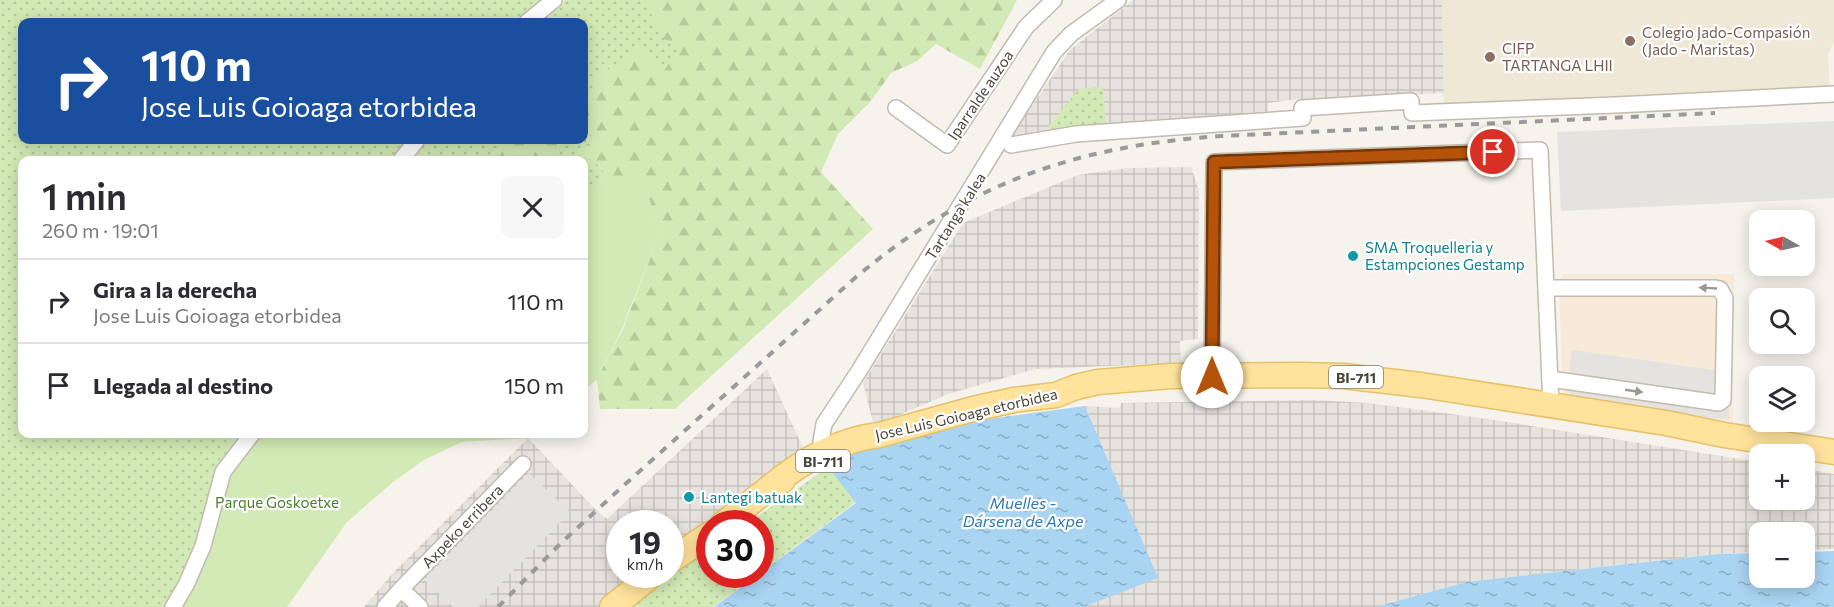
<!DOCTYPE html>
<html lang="es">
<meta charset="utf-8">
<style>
:root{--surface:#fff;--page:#f7f7f7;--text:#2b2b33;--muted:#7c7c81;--line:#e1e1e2}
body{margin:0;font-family:Commissioner,sans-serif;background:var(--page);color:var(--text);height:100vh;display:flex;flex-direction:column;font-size:22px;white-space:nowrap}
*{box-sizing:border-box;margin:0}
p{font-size:20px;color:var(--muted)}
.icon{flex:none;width:33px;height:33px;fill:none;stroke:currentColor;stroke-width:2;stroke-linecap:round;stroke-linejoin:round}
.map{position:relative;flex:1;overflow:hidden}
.sheet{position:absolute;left:18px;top:156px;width:570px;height:282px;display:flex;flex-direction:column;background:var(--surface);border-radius:12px;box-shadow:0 3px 15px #0003}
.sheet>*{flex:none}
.guide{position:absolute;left:18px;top:18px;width:570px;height:126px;border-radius:12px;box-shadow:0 3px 15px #0003;background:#1a4fa0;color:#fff;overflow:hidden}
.needle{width:39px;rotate:278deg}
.controls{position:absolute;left:1749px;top:210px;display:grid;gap:12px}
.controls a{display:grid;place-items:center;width:66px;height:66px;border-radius:12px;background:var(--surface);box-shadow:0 3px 15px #0003;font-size:30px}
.speed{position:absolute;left:606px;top:510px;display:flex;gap:12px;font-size:30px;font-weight:700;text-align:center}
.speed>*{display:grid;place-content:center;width:78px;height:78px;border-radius:50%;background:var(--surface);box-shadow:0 3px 15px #0003;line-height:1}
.speed small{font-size:15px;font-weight:400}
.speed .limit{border:9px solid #d22;background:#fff;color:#111}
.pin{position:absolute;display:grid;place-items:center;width:51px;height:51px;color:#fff;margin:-26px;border:3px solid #fff;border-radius:50%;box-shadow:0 2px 6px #0007}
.me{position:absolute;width:66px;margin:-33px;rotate:0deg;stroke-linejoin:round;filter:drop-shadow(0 0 4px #0008)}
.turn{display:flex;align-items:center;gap:21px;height:126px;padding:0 24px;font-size:27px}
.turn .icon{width:78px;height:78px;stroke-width:2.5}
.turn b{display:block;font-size:42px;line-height:51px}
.round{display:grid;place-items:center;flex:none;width:63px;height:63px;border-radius:12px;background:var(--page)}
.head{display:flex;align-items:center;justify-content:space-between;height:102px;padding:0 24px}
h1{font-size:36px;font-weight:600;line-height:45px}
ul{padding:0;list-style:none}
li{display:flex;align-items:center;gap:18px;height:84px;padding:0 24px;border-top:2px solid var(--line)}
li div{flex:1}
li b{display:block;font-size:22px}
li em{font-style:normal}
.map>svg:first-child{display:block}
.commercial{fill:#f7ead8}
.industrial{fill:url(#industrial-grid)}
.education{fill:#efe8d6}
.grass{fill:url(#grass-dots)}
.forest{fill:url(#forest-firs)}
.park{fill:#d2eab5}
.parking{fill:#e5e3e0}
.water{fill:url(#water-ripples)}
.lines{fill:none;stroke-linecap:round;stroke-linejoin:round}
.street-casing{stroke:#c2bbae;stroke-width:18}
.primary-casing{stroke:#e6c16a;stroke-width:27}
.street{stroke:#fff;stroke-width:15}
.primary{stroke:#ffe39c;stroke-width:24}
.rail{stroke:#9a9a9a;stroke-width:4;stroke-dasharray:8 8;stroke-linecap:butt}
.oneway{fill:#9c9892}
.route-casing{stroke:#753606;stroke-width:15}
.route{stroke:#b45309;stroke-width:10}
.education-dot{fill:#8d6e63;stroke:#fff;stroke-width:2}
.culture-dot{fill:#0f9aa8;stroke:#fff;stroke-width:2}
.labels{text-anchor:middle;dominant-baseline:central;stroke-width:4.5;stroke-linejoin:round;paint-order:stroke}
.shield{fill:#fff;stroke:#817c74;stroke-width:1.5}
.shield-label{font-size:14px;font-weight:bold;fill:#4b4439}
.education-label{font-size:15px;fill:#785e54;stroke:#fff;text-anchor:start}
.street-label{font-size:15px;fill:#4b4439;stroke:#fff}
.culture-label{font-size:15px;fill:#0d838f;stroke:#fff;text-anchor:start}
.park-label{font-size:15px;fill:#4a7f2a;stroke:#fff}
.water-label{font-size:16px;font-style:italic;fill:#2e7ab2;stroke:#fff}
</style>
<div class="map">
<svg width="1834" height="607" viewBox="0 0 1834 607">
<defs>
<pattern id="industrial-grid" width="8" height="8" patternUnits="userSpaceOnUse" patternTransform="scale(1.5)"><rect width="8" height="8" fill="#e6e2dd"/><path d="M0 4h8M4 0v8" fill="none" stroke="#c7c3be"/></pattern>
<pattern id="grass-dots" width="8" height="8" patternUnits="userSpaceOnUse" patternTransform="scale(1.5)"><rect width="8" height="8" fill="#d2eab5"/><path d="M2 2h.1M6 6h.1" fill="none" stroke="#b6ca9c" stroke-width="1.8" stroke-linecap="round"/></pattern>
<pattern id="forest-firs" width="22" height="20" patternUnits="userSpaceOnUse" patternTransform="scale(1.5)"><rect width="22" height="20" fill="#d2eab5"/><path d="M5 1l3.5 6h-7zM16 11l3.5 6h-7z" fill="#b6ca9c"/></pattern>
<pattern id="water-ripples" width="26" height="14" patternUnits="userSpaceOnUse" patternTransform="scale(1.5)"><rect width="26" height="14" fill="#a9d4f2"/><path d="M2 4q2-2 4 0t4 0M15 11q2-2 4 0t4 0" fill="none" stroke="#8caec5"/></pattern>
</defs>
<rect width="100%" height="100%" fill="#f6f3ec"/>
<polygon class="commercial" points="1563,274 1734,274 1733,427 1563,402 1559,283"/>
<g class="industrial">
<polygon points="1133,0 1442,0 1444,93 1290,100 1268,103 1268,115 1106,123 1023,138 1012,135 1070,50"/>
<polygon points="1191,167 1199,190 1198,339 1180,341 1181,363 1035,369 948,394 874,426 863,383 963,223 1078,175 1128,168"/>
<polygon points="767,369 804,450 671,550 670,524 620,524 620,574 638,575 600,607 364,607 392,574 528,438 594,508 607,519"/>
<polygon points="1312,400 1368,403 1481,418 1759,462 1760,500 1804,500 1805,469 1834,474 1834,549 1805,550 1804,532 1760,532 1759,552 1719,554 1466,582 1376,607 1084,607 1157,578 1085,406 1120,408 1121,403"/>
</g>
<polygon class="education" points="1442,0 1834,0 1834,42 1828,54 1830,88 1444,108"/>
<g class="grass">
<polygon points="0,0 549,0 519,22 22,22 22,140 409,140 393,160 22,160 22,434 241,434 227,450 211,481 199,532 182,576 164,607 0,607"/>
<polygon points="565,0 651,0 648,6 680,48 663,73 596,78 584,118 584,22 538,22"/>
<polygon points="1103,87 1106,123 1051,132 1048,127 1079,89"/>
<polygon points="584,128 596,140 578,149 599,166 609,178 584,189 584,160 545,160 558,144 558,140 584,140"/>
<polygon points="427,140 521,140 507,143 484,160 413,160"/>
<polygon points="828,467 856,502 761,572 760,524 747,524"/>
<polygon points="709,550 710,574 757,575 713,607 628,607"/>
</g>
<g class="forest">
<polygon points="651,0 1017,0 980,69 936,44 917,61 891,73 871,101 838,134 821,172 873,229 675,409 600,409 597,379 623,329 659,235 645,184 609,178 599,166 578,149 596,140 584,128 584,118 596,78 639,48 663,72 680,48 663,38 647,6"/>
<polygon points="521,140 558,140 558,144 545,160 484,160 507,143"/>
</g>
<g class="park">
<polygon points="609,178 645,183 659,235 622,329 597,379 584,391 584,189"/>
<polygon points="241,434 533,434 528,438 462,442 424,460 393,482 347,522 287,607 164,607 182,576 199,532 211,481 227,450"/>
</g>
<g class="parking">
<polygon points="1834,121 1834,198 1561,211 1557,132"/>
<polygon points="1572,350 1728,372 1729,419 1711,418 1570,396 1569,371"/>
<polygon points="529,473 570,512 478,607 453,607 424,580"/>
</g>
<g class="water">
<polygon points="1085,406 1158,578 1084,607 714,607 856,503 828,467 855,453 974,421"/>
<polygon points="1834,551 1834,607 1376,607 1466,582 1719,554 1759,553 1760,578 1804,578 1805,552"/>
</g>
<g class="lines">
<defs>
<g id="street">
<polyline points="527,22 554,0"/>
<polyline points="896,108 947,145 1026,27 1054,0"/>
<polyline points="1011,145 1076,134 1303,118 1302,108 1411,101 1412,113 1616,105 1834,94"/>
<polyline points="401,160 417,140"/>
<polyline points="1546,288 1715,288 1720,289 1725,298 1723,400 1719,403 1550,379"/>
<polyline points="1212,377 1214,162 1540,150 1551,406"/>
<polyline points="823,452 821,441 824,424 859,371 1054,52 1071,34 1118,0"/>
<polyline points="401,589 523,464"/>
<polyline points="173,607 186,585 203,546 223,472 252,434"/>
<polyline points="385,607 401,589 420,607"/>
</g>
<g id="primary">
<path d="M 768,489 C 800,462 836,440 879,435 L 973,409 L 1014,400 L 1056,395 L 1076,387 L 1098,382 L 1171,376 L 1299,375 L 1343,376 L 1421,385 L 1666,423 L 1724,435 L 1834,452"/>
<polyline points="723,524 768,489 782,481"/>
<polyline points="670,561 710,534"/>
<polyline points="612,607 653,574"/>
</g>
</defs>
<use href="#street" class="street-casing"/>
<use href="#primary" class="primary-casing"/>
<use href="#street" class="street"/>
<use href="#primary" class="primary"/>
<path class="rail" d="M 498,607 L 561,543 L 622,487 L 856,277 C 969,183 1075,146 1221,136 L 1715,113"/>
</g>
<defs><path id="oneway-solid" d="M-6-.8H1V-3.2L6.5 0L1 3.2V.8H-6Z" transform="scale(1.5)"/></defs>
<g class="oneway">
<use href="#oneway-solid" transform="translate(1708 288) rotate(-177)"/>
<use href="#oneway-solid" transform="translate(1634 391) rotate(8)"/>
</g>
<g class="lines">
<defs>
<polyline id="route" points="1212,377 1214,162 1493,152"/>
</defs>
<use href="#route" class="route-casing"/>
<use href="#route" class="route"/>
</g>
<g class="education-dot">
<circle cx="1630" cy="41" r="6"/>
<circle cx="1490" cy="57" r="6"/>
</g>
<g class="culture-dot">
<circle cx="1353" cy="256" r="6"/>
<circle cx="689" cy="497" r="6"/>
</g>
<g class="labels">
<g class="shield">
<rect x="1329" y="366" width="54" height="22" rx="4.5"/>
<rect x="796" y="450" width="54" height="22" rx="4.5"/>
</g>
<g class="shield-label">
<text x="1356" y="377">BI-711</text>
<text x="823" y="461">BI-711</text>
</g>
<g class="education-label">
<text x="1642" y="32">Colegio Jado-Compasión<tspan x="1642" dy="17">(Jado - Maristas)</tspan></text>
<text x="1502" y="48">CIFP<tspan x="1502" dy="17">TARTANGA LHII</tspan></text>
</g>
<g class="street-label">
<text transform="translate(980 95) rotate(-56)">Iparralde auzoa</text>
<text transform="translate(955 216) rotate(-58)">Tartanga kalea</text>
<text transform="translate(966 414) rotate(-13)">Jose Luis Goioaga etorbidea</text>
<text transform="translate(462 526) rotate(-46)">Axpeko erribera</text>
</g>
<g class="culture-label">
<text x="1365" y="247">SMA Troquelleria y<tspan x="1365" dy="17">Estampciones Gestamp</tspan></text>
<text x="701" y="497">Lantegi batuak</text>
</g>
<g class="park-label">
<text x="277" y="502">Parque Goskoetxe</text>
</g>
<g class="water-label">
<text x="1023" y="502">Muelles -<tspan x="1023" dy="18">Dársena de Axpe</tspan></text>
</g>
</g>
</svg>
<div class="controls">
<a><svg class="needle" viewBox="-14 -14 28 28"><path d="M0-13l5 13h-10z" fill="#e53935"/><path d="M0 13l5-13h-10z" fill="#7c7c81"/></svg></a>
<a><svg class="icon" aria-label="search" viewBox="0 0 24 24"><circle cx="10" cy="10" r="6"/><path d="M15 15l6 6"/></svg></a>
<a><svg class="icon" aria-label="layers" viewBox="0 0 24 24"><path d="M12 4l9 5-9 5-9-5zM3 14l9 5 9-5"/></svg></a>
<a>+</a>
<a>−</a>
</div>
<div class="speed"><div>19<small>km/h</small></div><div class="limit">30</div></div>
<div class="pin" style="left:1493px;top:152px;background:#d93025"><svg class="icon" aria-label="arrive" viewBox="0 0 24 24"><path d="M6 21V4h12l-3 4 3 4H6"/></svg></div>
<svg class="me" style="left:1212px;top:377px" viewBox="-20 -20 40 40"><circle r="19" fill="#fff"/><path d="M0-13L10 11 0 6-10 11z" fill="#b45309"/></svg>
<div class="guide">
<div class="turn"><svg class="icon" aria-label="right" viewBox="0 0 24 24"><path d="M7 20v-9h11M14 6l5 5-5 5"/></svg><div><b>110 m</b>Jose Luis Goioaga etorbidea</div></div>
</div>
<section class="sheet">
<div class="head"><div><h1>1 min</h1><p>260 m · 19:01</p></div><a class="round"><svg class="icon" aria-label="close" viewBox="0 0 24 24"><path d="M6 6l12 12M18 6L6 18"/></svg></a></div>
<ul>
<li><svg class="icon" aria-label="right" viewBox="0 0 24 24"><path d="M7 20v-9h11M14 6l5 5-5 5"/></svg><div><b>Gira a la derecha</b><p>Jose Luis Goioaga etorbidea</p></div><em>110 m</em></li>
<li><svg class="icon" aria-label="arrive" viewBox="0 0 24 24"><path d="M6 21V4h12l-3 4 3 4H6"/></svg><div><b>Llegada al destino</b></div><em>150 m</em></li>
</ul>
</section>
</div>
